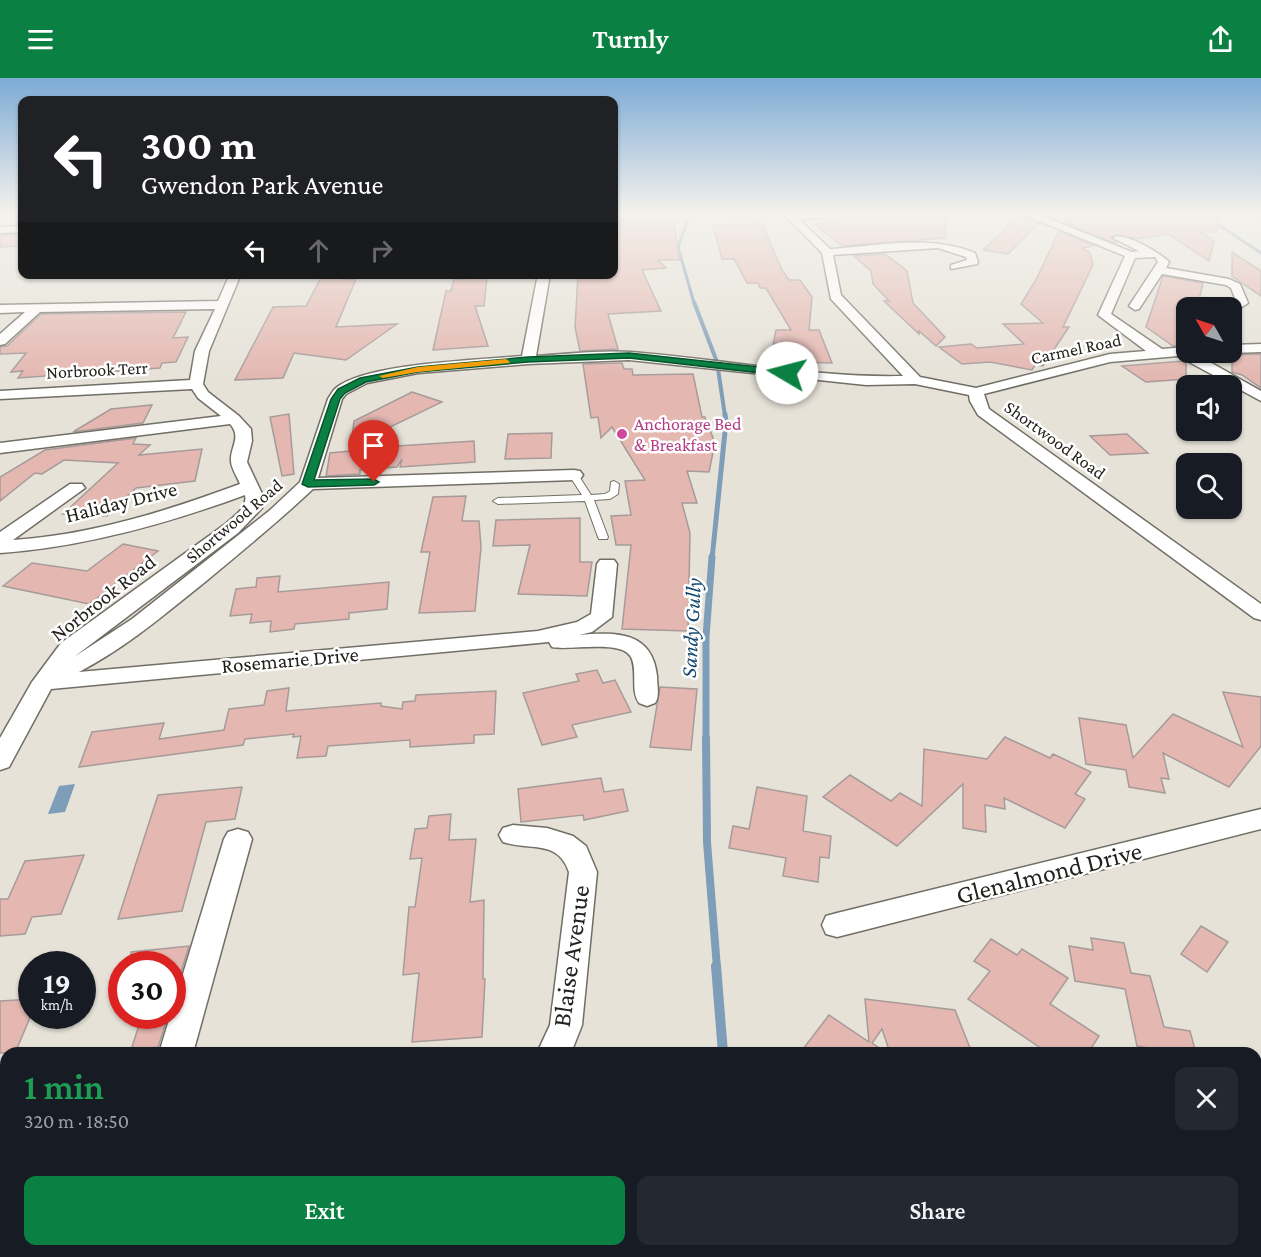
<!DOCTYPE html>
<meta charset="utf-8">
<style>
:root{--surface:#171b24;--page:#242831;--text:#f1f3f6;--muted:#9ea1a6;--accent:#0b8043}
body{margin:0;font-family:"Crimson Pro",serif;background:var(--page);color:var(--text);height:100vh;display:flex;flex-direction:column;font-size:22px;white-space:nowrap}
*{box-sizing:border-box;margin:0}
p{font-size:20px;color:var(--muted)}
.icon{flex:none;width:33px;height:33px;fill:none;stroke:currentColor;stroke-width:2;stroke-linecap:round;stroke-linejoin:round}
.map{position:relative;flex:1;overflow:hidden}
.drawer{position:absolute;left:0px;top:969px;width:1262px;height:210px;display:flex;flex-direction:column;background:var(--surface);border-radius:18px 18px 0 0;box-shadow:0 2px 4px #0004}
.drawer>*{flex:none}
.top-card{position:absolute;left:18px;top:18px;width:600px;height:183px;border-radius:12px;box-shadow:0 2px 4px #0004;background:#202124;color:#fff;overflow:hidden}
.needle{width:39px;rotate:309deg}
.controls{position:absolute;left:1176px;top:219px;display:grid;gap:12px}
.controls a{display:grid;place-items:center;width:66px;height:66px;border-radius:12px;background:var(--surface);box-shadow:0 2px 4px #0004;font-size:30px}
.speed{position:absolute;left:18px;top:873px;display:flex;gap:12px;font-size:30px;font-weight:700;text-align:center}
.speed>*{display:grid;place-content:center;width:78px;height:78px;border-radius:50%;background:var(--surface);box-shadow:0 2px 4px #0004;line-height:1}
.speed small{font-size:15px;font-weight:400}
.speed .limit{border:9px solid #d22;background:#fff;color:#111}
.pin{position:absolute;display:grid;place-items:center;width:51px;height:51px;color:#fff;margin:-62px -26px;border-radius:50% 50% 50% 0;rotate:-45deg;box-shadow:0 0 6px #0007}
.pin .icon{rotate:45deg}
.me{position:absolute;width:66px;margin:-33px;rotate:278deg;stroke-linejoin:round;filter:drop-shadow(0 0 4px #0008)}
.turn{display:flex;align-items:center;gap:21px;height:126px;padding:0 24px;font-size:27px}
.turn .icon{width:78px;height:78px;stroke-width:2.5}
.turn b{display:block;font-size:42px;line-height:51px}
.lanes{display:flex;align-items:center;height:57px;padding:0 24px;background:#0003;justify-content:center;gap:30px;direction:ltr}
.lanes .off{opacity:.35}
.round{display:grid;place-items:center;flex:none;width:63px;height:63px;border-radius:12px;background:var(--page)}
.overview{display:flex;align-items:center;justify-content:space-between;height:102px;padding:0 24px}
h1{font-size:36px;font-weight:600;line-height:45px;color:#1e9e55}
.primary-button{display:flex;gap:12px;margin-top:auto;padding:12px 24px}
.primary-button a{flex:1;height:69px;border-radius:12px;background:var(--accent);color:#fff;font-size:24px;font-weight:600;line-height:69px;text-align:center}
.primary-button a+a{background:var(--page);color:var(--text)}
header{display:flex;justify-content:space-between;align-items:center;height:78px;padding:0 24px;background:var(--accent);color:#fff;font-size:27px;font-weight:600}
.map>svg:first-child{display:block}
.water{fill:#7e9db9}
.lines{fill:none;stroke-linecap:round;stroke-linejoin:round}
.stream-far5{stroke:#7e9db9;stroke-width:3}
.stream-far4{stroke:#7e9db9;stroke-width:4}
.stream-far3{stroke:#7e9db9;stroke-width:5}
.stream-far2{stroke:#7e9db9;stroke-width:7}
.stream-far1{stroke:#7e9db9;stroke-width:8}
.stream{stroke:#7e9db9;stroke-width:10}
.building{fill:#e4b7b1;stroke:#a79b9a;stroke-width:1.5}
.lane-casing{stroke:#716e65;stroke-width:2}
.street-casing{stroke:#716e65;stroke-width:3}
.lane{fill:#fff;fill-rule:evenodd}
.street{fill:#fff;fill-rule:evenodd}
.route{fill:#0b8043;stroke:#07532c;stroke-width:1.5}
.slow{fill:#f59e0b}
.hotel-dot{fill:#d1479c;stroke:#fff;stroke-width:2}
.labels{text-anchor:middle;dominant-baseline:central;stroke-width:5;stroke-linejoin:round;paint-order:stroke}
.far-street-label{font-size:18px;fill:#22211d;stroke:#fff}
.far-hotel-label{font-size:18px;fill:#b23c85;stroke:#fff;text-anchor:start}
.street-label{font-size:21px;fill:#22211d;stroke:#fff}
.water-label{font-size:22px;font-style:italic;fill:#15486e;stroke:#fff}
.near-street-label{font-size:26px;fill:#22211d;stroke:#fff}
</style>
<header><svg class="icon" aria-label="menu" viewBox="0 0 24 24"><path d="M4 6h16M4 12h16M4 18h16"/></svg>Turnly<svg class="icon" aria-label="share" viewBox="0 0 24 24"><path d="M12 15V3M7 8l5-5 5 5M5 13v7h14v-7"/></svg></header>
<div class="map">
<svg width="1261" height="1179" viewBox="0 0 1261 1179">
<rect width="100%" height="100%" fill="#e6e2d8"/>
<polygon class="water" points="75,706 65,734 48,736 59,708"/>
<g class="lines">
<g class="stream-far5">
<polyline points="690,136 678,169 694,225"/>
<polyline points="1202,136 1261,175"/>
</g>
<polyline class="stream-far4" points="694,224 717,284 725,338"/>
<polyline class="stream-far3" points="712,481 726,344 725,336"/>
<polyline class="stream-far2" points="706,661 706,559 712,479"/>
<polyline class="stream-far1" points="706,660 707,764 717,890"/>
<g class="stream">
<polyline points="716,888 723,975"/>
<polyline points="766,1173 768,1179"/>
</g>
</g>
<g class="building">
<polygon points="870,136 947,136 945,160 842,168 814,146"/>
<polygon points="1022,136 1026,140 1039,145 1008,176 983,172"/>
<polygon points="1067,136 1221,136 1216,154 1200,154 1214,163 1209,183 1168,156 1136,161 1117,156 1111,159 1116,164 1114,165 1063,144"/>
<polygon points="614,143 673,143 680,182 658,182 666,190 642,192 661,233 608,236 618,271 580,273 575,249 578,198 614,197"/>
<polygon points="762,146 782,192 789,202 800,202 812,219 809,252 819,252 832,285 793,284 793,279 771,278 776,252 791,252 766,210 760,210 758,205 747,205 734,181 722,181 713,147"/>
<polygon points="1059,153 1094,168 1082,170 1090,175 1093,187 1063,249 1069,249 1043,288 1035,287 1032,292 990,284 962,286 939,269 971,266 977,270 1024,266 1003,246 1043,245 1021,226 1036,202"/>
<polygon points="22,156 22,168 0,169 0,157"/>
<polygon points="1232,174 1261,193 1261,218 1232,198"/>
<polygon points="885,176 907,193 913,225 945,259 936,268 919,253 919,256 884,223 889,223 873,206 871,193 854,178"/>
<polygon points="322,198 343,198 342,201 356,201 336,249 397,246 346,282 294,275 283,300 235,302 273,229 306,228"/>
<polygon points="1163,198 1203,205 1198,226 1186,225 1186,267 1173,268 1146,249"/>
<polygon points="487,200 484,228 475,228 488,268 433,272 446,213 451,213 454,201"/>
<polygon points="186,234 173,260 188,259 176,284 162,285 160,290 18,300 23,293 11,294 26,275 0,276 0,269 7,268 41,236"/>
<polygon points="1261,276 1261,310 1242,297 1232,294 1232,277"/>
<polygon points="1183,283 1186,285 1186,301 1146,304 1122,288"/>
<polygon points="622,285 624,291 632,291 633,297 693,296 702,339 705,339 715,365 709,394 687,393 697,425 682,425 690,455 688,553 622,551 631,467 616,467 611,438 631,437 625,403 645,402 612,349 601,360 598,339 591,340 583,286"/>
<polygon points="412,314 442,324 351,368 354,343"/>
<polygon points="152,327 143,345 73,354 111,331"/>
<polygon points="289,336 294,396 282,398 270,339"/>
<polygon points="552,355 551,380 505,381 508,356"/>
<polygon points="1127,356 1148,375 1110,377 1090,358"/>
<polygon points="136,360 133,366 150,367 139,377 202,371 195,403 136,410 107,438 63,436 118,385 64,382 42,396 35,395 0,423 0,399 45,372"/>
<polygon points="474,363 475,384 400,389 402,381 397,389 360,392 360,396 326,398 330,375 350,373 350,371"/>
<polygon points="466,418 462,443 479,443 481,469 475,533 419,535 430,474 421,474 433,419"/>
<polygon points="580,440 580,484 592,484 587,518 518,516 530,467 493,468 496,442"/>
<polygon points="123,466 158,473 89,526 3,508 32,485 87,493"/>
<polygon points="280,498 278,514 389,504 387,531 349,535 349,541 295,546 294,551 270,554 271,543 250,545 252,536 230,538 236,511 256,509 257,500"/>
<polygon points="597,592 603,605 615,602 631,634 572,647 577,659 542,667 523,615 579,603 576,596"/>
<polygon points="660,609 697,611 691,672 650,669"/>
<polygon points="289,610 286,633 381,625 381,628 402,631 403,624 415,623 416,617 496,613 494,656 474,657 474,665 410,669 410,662 328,668 326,678 297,680 301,658 293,659 294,656 245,661 243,667 79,689 92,654 164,645 159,661 224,652 229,631 264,627 267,613"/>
<polygon points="1223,614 1261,619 1261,668 1229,709 1163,675 1169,701 1161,700 1165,715 1129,709 1126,692 1086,686 1079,640 1126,647 1133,680 1173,636 1243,669"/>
<polygon points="1005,659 1050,680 1053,676 1091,694 1075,716 1085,721 1065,750 1004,720 1005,731 985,727 986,754 963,750 963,706 897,768 823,719 850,697 891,723 900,715 922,728 924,671 987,681"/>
<polygon points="601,700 604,714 623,711 628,733 584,742 583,737 521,744 518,711"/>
<polygon points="242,709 235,741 206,744 182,833 118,841 158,717"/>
<polygon points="757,709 807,718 803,753 831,758 829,780 820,779 818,804 783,798 786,780 729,770 733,748 749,751"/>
<polygon points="451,736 449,762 476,761 470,824 484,822 483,901 485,901 482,959 412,964 419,895 403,897 409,829 415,829 422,780 410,781 415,751 427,750 429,738"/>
<polygon points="84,777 61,836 32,839 25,856 0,858 0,821 8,821 25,783"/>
<polygon points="1201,848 1228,864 1207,894 1181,876"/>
<polygon points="1091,860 1124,865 1131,895 1150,898 1164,949 1190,953 1196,975 1179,975 1137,968 1125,911 1075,903 1069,868 1093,872"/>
<polygon points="991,861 1017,877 1022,871 1068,900 1050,926 1099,958 1088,975 1048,975 968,921 990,893 974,883"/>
<polygon points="189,868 172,923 172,886 131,886 131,874"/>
<polygon points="32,921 32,935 15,975 0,975 0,923"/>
<polygon points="865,921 955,932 972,975 890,975 882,951 872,965 887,975 800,975 829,937 869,964"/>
<polygon points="142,938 168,938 158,969 131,972"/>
</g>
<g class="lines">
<defs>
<polygon id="lane" points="574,394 577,395 591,417 605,416 610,413 611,404 614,403 619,406 618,416 610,421 594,422 608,459 607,461 599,461 598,459 585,423 498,426 493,423 498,420 582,417 569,397"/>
<g id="street">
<path d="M 784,136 L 826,136 L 822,139 L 800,142 L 830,171 C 877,168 930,156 975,175 L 978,184 L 977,186 L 951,191 L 951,187 L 967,182 L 966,179 L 938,170 L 833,177 L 841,217 L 920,299 L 976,310 L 1110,276 L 1146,273 L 1098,237 L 1125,178 L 1027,138 L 1026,136 L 1037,136 L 1132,174 L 1139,173 L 1113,160 C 1123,152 1163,177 1169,184 L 1166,190 L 1229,201 L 1240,206 L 1248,225 L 1242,229 L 1238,228 L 1231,210 L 1226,207 L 1162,196 L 1139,231 L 1135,232 L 1129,228 L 1158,184 L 1155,179 L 1135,180 L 1111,236 L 1162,271 L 1186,269 L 1186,274 L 1192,274 L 1261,313 L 1261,323 L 1178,278 L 1110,284 L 984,316 L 989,331 L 1261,526 L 1261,542 L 1254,540 L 978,337 L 970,323 L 969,317 L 915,306 L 866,307 L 629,282 L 528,286 L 418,295 L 367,305 L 346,316 L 342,321 L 318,400 L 574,392 L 580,393 L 583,397 L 580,401 L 574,402 L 313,411 C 278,444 242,473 205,504 C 164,537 125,570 79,594 L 538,553 L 577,544 L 591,536 L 597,486 L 600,482 L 614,482 L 617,486 L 612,539 L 592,554 L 579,557 C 616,554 652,553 657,598 C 657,608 660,618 655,625 L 647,628 L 639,625 C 630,612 638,593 631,579 C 621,561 570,573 552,569 L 549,564 L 51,611 L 9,689 L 0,692 L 0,660 L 32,604 L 61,565 L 224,447 C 234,438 248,430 245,417 C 166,446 84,469 0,475 L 0,454 L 70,406 L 82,406 L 85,410 L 13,462 C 91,457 167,433 240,406 C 238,400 231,390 231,383 C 230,369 242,359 230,346 L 0,375 L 0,365 L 221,338 L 198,320 L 192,311 L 0,321 L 0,313 L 190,302 L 195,273 L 215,231 L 40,234 L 5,266 L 0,267 L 0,256 L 25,234 L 0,235 L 0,227 L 218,223 L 230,196 L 241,196 L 209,273 L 203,306 L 208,314 L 239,338 L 251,351 L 252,363 L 247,384 L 264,420 L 262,430 L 238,455 L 74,579 L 132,541 L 269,433 L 300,404 L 328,321 C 330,318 333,312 336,310 C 366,285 480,282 522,278 L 538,196 L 550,196 L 536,278 C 567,276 600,272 631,274 C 722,281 812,300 903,298 L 831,221 L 822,175 Z"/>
<polygon points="22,148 22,154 0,155 0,149"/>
<polygon points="1261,266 1261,274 1232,275 1230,274 1232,267"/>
<polygon points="1261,731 1261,751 837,859 826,856 822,847 826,838 837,835"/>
<path d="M 513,747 L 547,750 L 573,758 L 586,768 L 597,794 L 582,947 L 571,975 L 537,975 L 550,947 L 569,794 C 558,761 530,773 503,764 L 499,757 L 503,750 Z"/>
<polygon points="238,751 248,754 252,761 193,975 159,975 224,761 228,754"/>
<polygon points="6,1067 6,1103 0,1104 0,1068"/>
<rect x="403" y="1173" width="40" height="6"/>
</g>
</defs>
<use href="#lane" class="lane-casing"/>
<use href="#street" class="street-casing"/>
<use href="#lane" class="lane"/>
<use href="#street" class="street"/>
</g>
<linearGradient id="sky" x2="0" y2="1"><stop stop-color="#7dabd5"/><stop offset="0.45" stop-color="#f4f2ed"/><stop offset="1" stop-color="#f4f2ed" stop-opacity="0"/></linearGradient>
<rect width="1261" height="301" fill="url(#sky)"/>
<polygon class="route" points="629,275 787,292 791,295 787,298 629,280 528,284 418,294 366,304 345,315 340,321 314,402 374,401 379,404 374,407 308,409 302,406 331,321 338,311 360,300 418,289 528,279"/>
<polygon class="slow" points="506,281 510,284 509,285 418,294 383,300 379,298 418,289"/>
<circle class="hotel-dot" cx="622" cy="356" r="6"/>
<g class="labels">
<g class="far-street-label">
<text transform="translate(1076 271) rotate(-12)">Carmel Road</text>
<text transform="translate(97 292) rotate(-3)">Norbrook Terr</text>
<text transform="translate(1055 362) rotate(36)">Shortwood Road</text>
<text transform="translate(234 443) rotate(-40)">Shortwood Road</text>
</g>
<g class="far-hotel-label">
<text x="634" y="346">Anchorage Bed<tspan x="634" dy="21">&amp; Breakfast</tspan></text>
</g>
<g class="street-label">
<text transform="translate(121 424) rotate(-14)">Haliday Drive</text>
<text transform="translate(103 520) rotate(-38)">Norbrook Road</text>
<text transform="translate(290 582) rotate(-5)">Rosemarie Drive</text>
</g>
<g class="water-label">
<text transform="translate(691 550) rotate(-87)">Sandy Gully</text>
</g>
<g class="near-street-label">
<text transform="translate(1049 795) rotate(-14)">Glenalmond Drive</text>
<text transform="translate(571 878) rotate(-82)">Blaise Avenue</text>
</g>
</g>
</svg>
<div class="controls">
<a><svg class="needle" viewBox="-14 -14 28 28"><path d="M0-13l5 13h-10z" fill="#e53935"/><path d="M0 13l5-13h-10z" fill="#9ea1a6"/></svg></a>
<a><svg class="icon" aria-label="sound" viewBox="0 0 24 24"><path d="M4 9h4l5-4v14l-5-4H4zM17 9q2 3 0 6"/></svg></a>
<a><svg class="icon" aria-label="search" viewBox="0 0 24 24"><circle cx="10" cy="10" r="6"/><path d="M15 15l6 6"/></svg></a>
</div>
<div class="speed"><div>19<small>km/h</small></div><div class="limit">30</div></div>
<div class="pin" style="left:374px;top:404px;background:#d93025"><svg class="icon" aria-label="arrive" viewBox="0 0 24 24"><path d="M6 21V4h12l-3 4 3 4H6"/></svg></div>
<svg class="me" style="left:787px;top:295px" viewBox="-20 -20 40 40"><circle r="19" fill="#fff"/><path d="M0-13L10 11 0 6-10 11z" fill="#0b8043"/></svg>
<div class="top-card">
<div class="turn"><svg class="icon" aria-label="left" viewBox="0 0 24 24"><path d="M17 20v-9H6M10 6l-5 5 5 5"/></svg><div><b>300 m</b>Gwendon Park Avenue</div></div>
<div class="lanes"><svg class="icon" aria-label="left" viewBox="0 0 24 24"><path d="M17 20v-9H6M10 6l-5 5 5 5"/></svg><svg class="icon off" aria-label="ahead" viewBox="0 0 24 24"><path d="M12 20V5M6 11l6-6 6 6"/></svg><svg class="icon off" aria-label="right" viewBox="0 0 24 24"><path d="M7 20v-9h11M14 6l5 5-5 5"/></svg></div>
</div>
<section class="drawer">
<div class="overview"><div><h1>1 min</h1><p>320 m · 18:50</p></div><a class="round"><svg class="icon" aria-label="close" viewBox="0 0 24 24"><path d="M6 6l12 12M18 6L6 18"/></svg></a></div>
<div class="primary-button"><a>Exit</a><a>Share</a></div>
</section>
</div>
